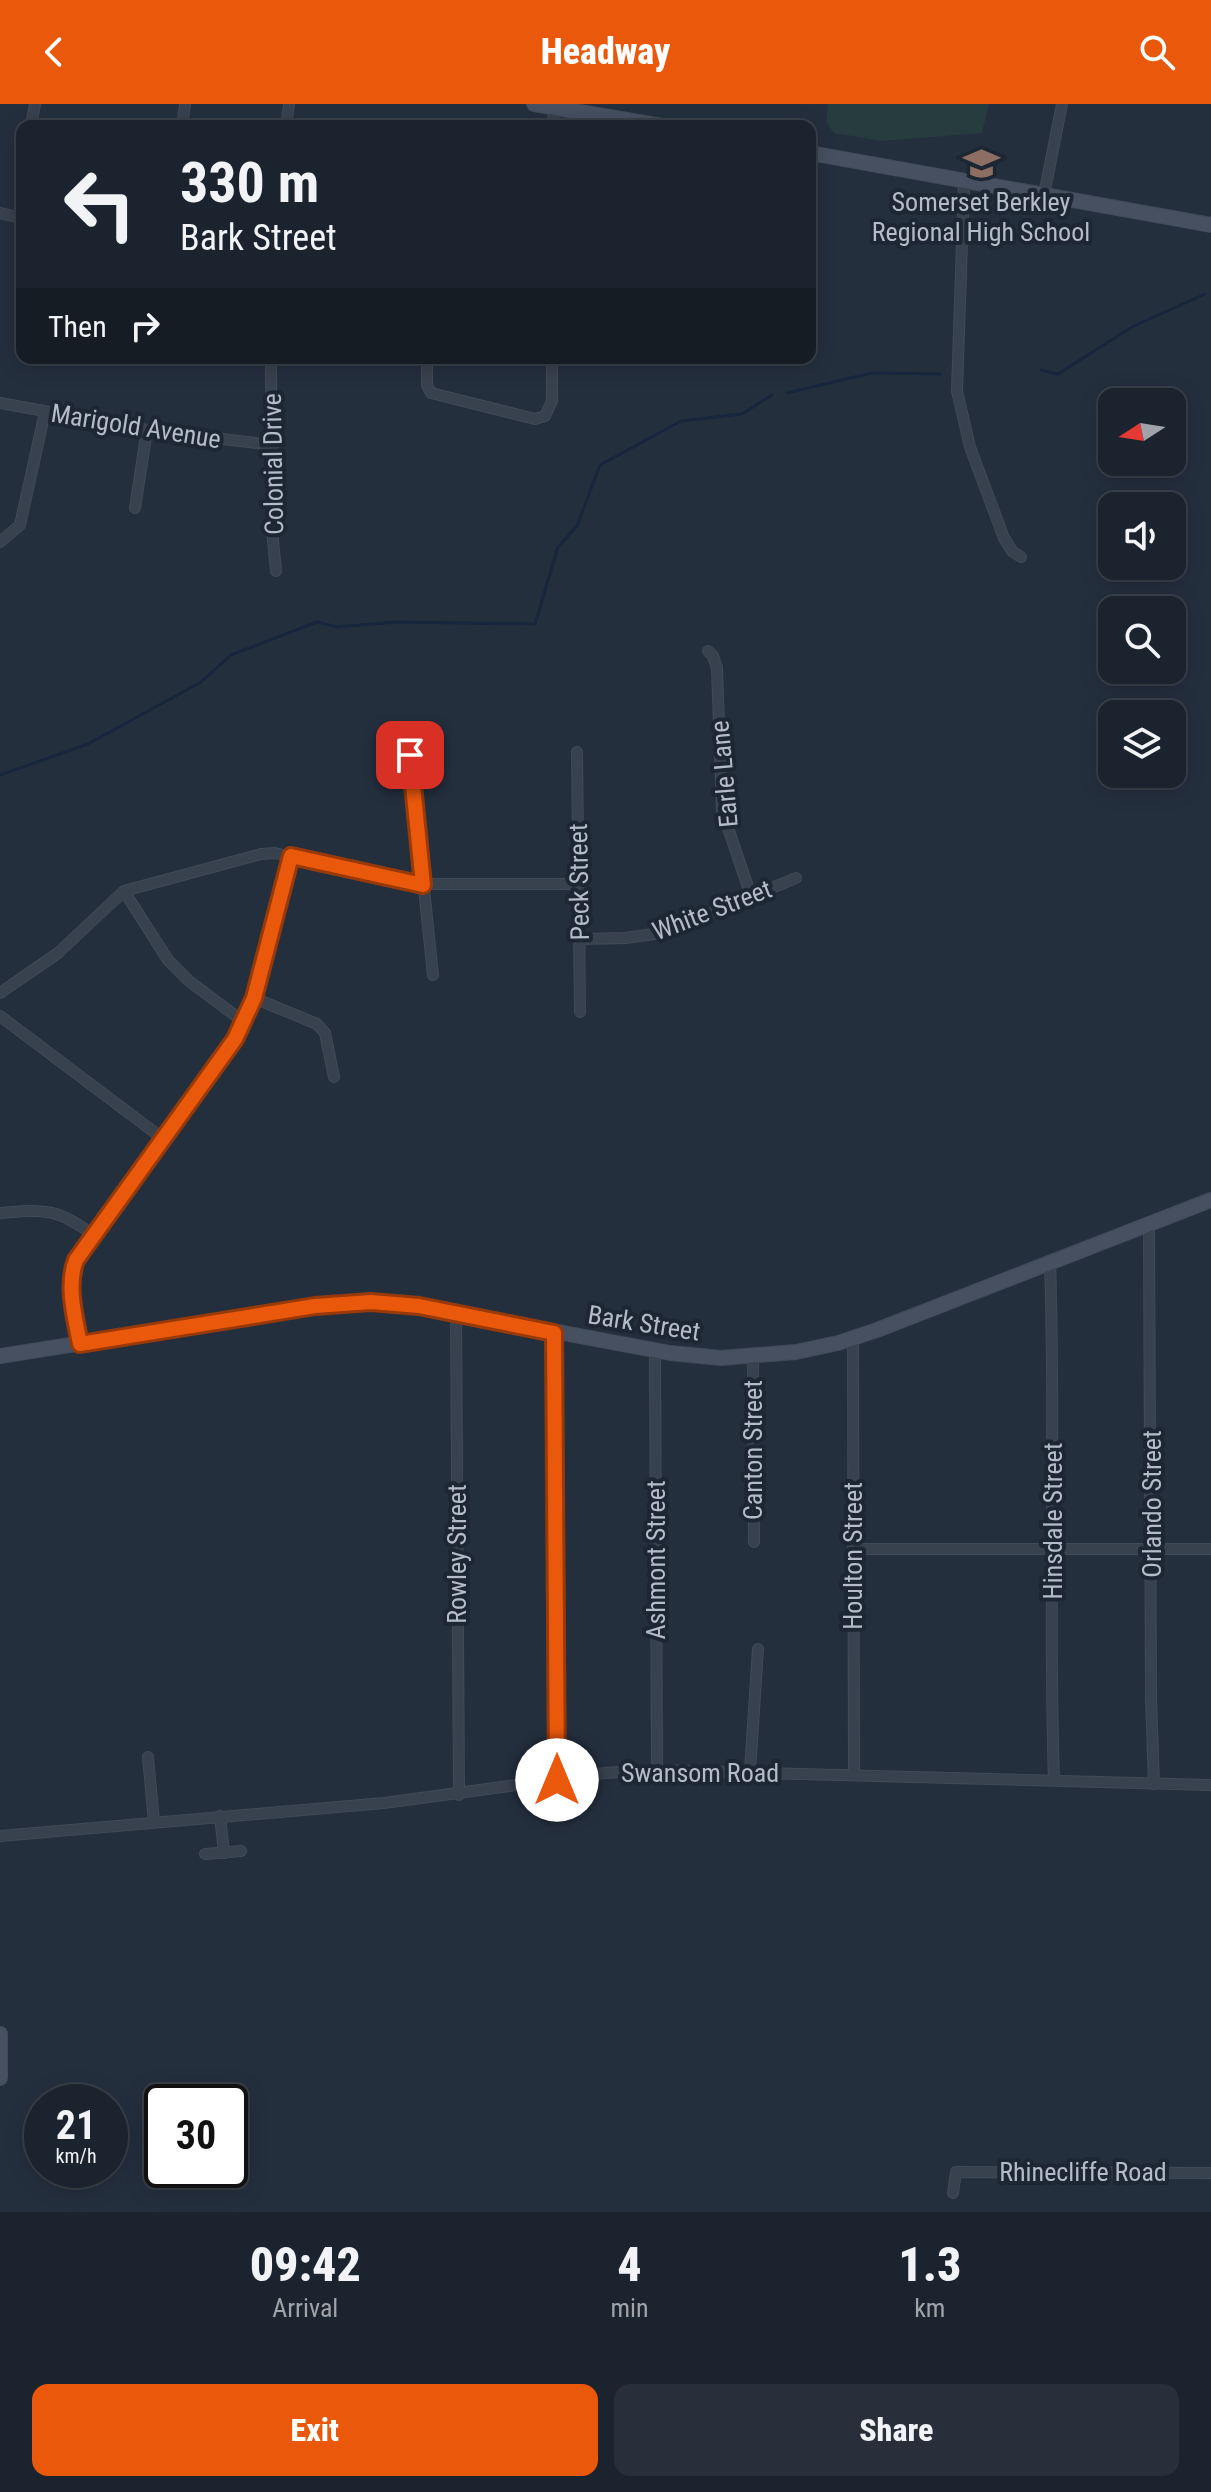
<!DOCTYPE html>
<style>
:root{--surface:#1b232e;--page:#282f3a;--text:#f1f3f6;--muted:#a0a4aa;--line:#39404a;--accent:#ea580c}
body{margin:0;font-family:"Roboto Condensed",sans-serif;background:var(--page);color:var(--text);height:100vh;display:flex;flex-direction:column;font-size:30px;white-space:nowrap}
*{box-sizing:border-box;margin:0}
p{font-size:26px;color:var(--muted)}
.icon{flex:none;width:44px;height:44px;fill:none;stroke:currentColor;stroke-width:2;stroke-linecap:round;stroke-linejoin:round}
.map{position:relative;height:2108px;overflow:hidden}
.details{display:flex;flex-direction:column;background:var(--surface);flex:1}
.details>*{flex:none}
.top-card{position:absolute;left:16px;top:16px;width:800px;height:244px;border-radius:16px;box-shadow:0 4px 20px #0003,0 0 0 2px var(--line);background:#1b232e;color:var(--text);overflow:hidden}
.needle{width:52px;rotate:258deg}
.fabs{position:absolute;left:1098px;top:284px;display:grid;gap:16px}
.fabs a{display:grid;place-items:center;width:88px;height:88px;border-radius:16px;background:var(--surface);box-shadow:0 4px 20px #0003,0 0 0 2px var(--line);font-size:40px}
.speed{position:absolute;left:24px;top:1980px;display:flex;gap:16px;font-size:40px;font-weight:700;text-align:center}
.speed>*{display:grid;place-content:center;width:104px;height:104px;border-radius:50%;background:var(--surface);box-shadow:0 4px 20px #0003,0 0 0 2px var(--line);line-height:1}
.speed small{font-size:20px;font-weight:400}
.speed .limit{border:4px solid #111;border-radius:12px;background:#fff;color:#111}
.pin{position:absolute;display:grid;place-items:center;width:68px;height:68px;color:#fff;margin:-34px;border-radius:16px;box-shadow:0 4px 12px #0006}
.me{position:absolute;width:88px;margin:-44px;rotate:0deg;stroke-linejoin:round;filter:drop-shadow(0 0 6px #0008)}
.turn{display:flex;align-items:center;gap:28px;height:168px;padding:0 32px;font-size:36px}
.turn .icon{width:104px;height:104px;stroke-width:2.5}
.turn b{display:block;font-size:56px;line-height:68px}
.then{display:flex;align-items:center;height:76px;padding:0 32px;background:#0003;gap:16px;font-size:30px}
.eta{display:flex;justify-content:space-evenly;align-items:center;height:136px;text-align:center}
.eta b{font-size:48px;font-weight:800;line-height:56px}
.action{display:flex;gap:16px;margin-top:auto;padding:16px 32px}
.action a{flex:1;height:92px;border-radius:16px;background:var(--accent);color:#fff;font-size:32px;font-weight:800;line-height:92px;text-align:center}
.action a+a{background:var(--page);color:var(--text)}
header{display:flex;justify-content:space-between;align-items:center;height:104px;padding:0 32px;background:var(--accent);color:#fff;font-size:36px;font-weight:800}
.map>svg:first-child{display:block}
.green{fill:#263c3f}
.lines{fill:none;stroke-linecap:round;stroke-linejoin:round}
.stream{stroke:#17263c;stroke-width:3}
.street-casing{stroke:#414a57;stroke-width:12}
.secondary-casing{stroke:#414a57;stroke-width:16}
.street{stroke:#38414e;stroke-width:10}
.secondary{stroke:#465061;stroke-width:14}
.route-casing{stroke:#983908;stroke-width:20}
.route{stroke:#ea580c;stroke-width:14}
.labels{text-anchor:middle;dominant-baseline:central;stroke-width:8;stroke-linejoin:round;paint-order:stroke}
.poi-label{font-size:26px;fill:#b4bcc9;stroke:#1d2633}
.street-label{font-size:26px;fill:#b4bcc9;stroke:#1d2633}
</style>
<header><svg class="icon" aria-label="back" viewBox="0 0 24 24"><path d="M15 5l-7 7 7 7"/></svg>Headway<svg class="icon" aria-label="search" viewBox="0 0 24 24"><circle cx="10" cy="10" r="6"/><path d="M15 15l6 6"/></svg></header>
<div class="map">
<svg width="1211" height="2108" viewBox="0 0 1211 2108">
<rect width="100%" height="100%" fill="#242f3e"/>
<polygon class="green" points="828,0 989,0 982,29 883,37 834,29 826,18"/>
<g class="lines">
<g class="stream">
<polyline points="1041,266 1058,270 1132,223 1205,190"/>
<polyline points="787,289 872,269 941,270"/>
<polyline points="0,671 88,640 201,578 231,551 317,518 337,523 396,518 535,520 558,443 577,422 600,361 681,317 742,310 772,291"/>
</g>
<defs>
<g id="street">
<polyline points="31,22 35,0"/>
<polyline points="182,22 185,0"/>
<polyline points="286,22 289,0"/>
<polyline points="552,22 555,4"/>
<polyline points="964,78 957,287 970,343 1004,434 1012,447 1021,453"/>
<polyline points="1044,91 1062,0"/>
<polyline points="0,109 22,114"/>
<polyline points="271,254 272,427 276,467"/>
<polyline points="427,254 427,281 431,289 535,315 545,312 552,297 552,254"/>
<polyline points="0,299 147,326 273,341"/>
<polyline points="135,404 147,326"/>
<polyline points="0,438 20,421 45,308"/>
<polyline points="708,547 713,552 717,564 722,706 751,792"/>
<polyline points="577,648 580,908"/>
<polyline points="410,651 433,871"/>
<polyline points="124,787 168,856 189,877 244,918"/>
<polyline points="580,835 625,834 662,829 796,774"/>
<polyline points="0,889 58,849 124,787 261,750 275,749 411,780 579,780"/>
<polyline points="254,894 317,920 325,929 334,973"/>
<polyline points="0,912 162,1034"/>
<path d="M 0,1109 C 43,1105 58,1104 93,1131"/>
<polyline points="1149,1120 1151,1594 1154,1680"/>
<path d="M 1050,1158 C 1056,1331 1048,1504 1054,1676"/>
<polyline points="456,1209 459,1691"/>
<polyline points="554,1229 557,1676"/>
<polyline points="853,1235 854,1670"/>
<polyline points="80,1240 72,1184 76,1156 235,935 254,894 291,752"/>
<polyline points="655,1246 657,1666"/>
<polyline points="753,1253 754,1438"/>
<polyline points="853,1445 1211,1445"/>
<polyline points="148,1653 154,1718"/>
<polyline points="750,1667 758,1545"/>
<polyline points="220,1712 224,1749"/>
<polyline points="0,1732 384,1699 605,1669 654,1666 1211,1681"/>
<polyline points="205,1750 241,1747"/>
<polyline points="953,2089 956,2068 1211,2069"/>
</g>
<g id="secondary">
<polyline points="534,0 662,22"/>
<polyline points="810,49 1211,121"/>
<polyline points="0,1252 315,1202 371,1198 419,1202 670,1249 721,1254 796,1248 838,1239 877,1226 1211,1096"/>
<polyline points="0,1930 0,1974"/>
</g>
</defs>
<use href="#street" class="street-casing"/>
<use href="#secondary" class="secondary-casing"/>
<use href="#street" class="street"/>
<use href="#secondary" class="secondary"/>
</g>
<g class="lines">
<defs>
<path id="route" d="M 410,651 L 423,781 L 291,752 L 254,894 L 235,935 L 76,1156 C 66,1182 75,1213 80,1240 L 315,1202 L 371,1198 L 419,1202 L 554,1229 L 557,1676"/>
</defs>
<use href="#route" class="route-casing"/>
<use href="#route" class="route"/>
</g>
<defs>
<symbol id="school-bare" viewBox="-9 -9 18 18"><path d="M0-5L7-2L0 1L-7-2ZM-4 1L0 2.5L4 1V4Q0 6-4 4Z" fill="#8d6e63" stroke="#1d2633" stroke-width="2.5" paint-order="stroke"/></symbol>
</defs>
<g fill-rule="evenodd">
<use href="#school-bare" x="956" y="34" width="51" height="51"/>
</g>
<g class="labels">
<g class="poi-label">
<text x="981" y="98">Somerset Berkley<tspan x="981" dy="30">Regional High School</tspan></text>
</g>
<g class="street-label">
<text transform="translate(136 322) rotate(9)">Marigold Avenue</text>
<text transform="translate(273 360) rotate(-91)">Colonial Drive</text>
<text transform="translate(724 670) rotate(-95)">Earle Lane</text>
<text transform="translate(579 778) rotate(-91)">Peck Street</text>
<text transform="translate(712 806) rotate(-21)">White Street</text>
<text transform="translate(644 1219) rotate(9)">Bark Street</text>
<text transform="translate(753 1346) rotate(-90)">Canton Street</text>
<text transform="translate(1152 1400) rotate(-90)">Orlando Street</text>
<text transform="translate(1053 1417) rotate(-90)">Hinsdale Street</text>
<text transform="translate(457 1450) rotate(-90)">Rowley Street</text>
<text transform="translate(853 1452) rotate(-90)">Houlton Street</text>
<text transform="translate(656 1456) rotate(-90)">Ashmont Street</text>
<text x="700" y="1669">Swansom Road</text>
<text x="1083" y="2068">Rhinecliffe Road</text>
</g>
</g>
</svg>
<div class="fabs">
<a><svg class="needle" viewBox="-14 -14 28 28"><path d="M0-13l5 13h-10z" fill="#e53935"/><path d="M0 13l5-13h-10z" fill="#a0a4aa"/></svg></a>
<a><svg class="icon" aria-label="sound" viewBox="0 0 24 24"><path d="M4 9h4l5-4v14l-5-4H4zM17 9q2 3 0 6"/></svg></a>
<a><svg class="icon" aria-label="search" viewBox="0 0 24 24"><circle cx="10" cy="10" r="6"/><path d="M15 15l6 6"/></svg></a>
<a><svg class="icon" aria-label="layers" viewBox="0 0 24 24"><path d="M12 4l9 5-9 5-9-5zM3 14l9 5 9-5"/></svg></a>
</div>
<div class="speed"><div>21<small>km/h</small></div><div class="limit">30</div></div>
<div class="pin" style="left:410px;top:651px;background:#d93025"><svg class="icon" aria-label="arrive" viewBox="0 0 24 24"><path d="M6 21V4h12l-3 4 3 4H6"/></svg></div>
<svg class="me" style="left:557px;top:1676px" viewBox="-20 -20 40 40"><circle r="19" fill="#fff"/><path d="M0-13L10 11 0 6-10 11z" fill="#ea580c"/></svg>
<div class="top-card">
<div class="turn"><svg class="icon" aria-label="left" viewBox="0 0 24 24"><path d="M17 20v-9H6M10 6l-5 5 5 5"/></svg><div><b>330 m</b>Bark Street</div></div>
<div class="then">Then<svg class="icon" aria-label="right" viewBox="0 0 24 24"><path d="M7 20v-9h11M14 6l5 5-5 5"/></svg></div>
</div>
</div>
<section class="details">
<div class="eta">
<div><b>09:42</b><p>Arrival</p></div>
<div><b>4</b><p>min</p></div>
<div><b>1.3</b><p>km</p></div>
</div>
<div class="action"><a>Exit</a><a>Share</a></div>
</section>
